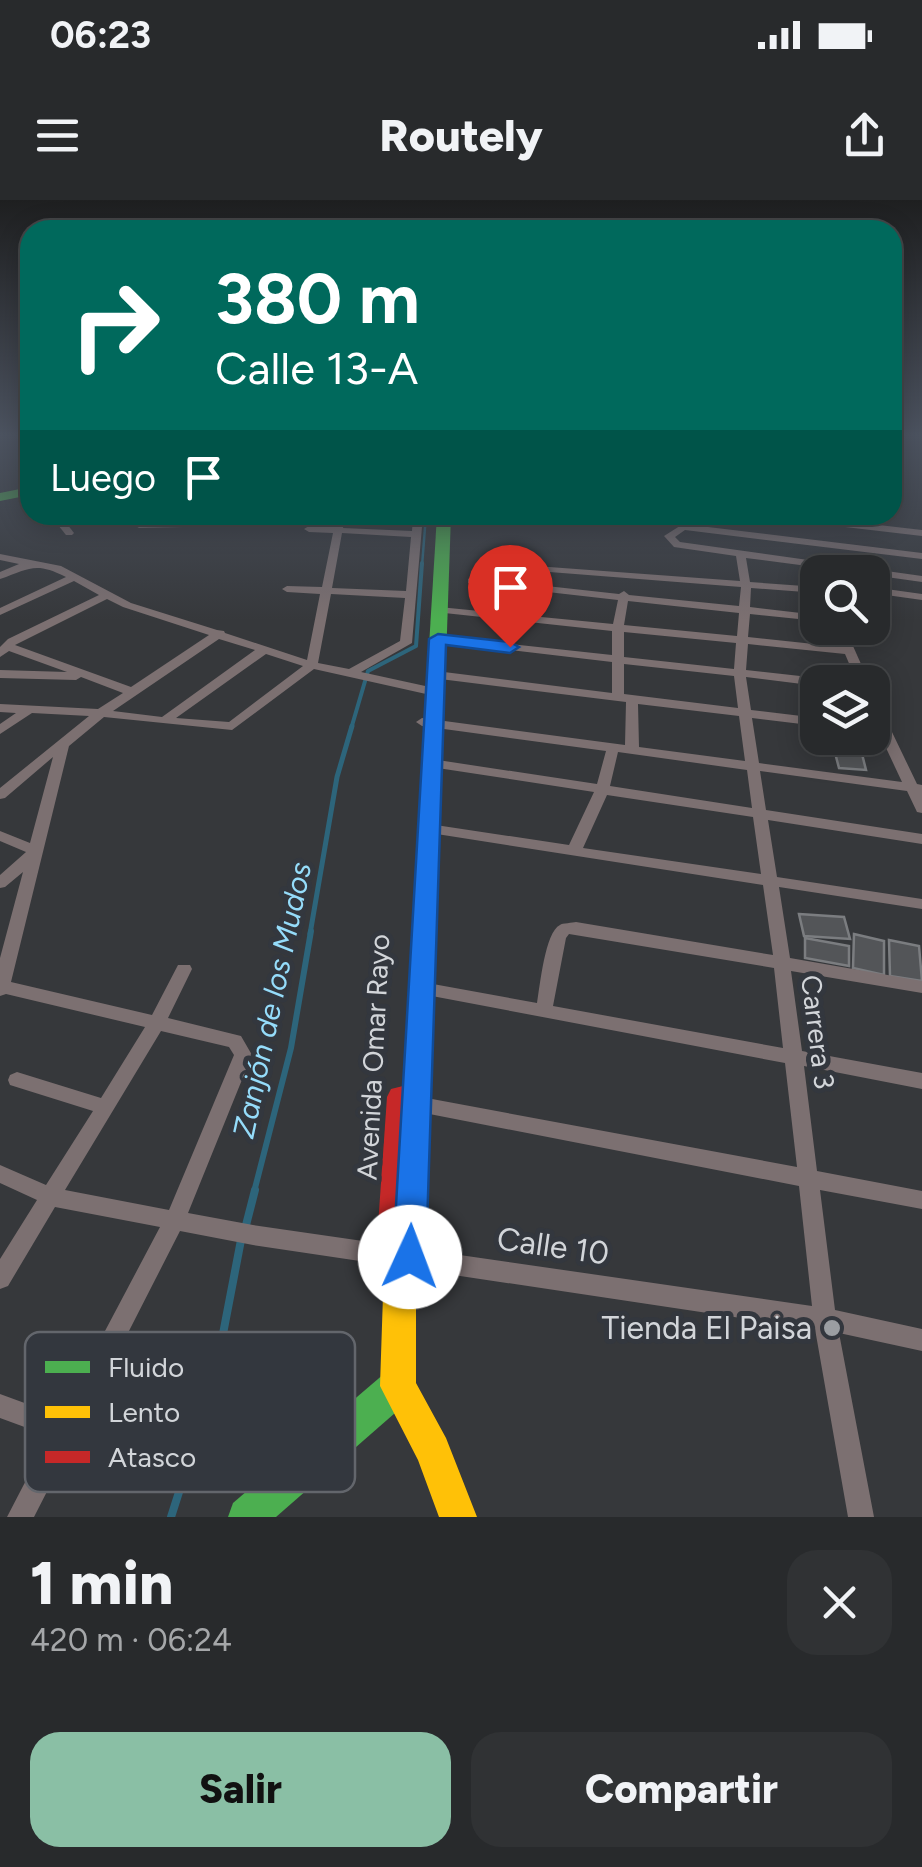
<!DOCTYPE html>
<html lang="es">
<meta charset="utf-8">
<style>
:root{--surface:#282a2c;--page:#303234;--text:#f1f3f6;--muted:#a5a7a9;--line:#444648;--accent:#8abfa5}
body{margin:0;font-family:Figtree,sans-serif;background:var(--page);color:var(--text);height:100vh;display:flex;flex-direction:column;font-size:38px;white-space:nowrap}
*{box-sizing:border-box;margin:0}
p{font-size:32px;color:var(--muted)}
.icon{flex:none;width:55px;height:55px;fill:none;stroke:currentColor;stroke-width:2;stroke-linecap:round;stroke-linejoin:round}
.map{position:relative;height:1317px;overflow:hidden}
.sheet{display:flex;flex-direction:column;background:var(--surface);flex:1}
.sheet>*{flex:none}
.hud{position:absolute;left:20px;top:20px;width:882px;height:305px;border-radius:30px;box-shadow:0 5px 25px #0003,0 0 0 2px var(--line);background:#00695c;color:#fff;overflow:hidden}
.controls{position:absolute;left:800px;top:355px;display:grid;gap:20px}
.controls a{display:grid;place-items:center;width:90px;height:90px;border-radius:20px;background:var(--surface);box-shadow:0 5px 25px #0003,0 0 0 2px var(--line);font-size:50px}
.pin{position:absolute;display:grid;place-items:center;width:85px;height:85px;color:#fff;margin:-102px -42px;border-radius:50% 50% 50% 0;rotate:-45deg;box-shadow:0 0 10px #0007}
.pin .icon{rotate:45deg}
.me{position:absolute;width:110px;margin:-55px;rotate:2deg;stroke-linejoin:round;filter:drop-shadow(0 0 8px #0008)}
.turn{display:flex;align-items:center;gap:35px;height:210px;padding:0 30px;font-size:45px}
.turn .icon{width:130px;height:130px;stroke-width:2.5}
.turn b{display:block;font-size:70px;line-height:85px}
.then{display:flex;align-items:center;height:95px;padding:0 30px;background:#0003;gap:20px;font-size:38px}
.round{display:grid;place-items:center;flex:none;width:105px;height:105px;border-radius:30px;background:var(--page)}
.overview{display:flex;align-items:center;justify-content:space-between;height:170px;padding:0 30px}
h1{font-size:60px;font-weight:800;line-height:75px}
.cta{display:flex;gap:20px;margin-top:auto;padding:20px 30px}
.cta a{flex:1;height:115px;border-radius:30px;background:var(--accent);color:#111;font-size:40px;font-weight:800;line-height:115px;text-align:center}
.cta a+a{background:var(--page);color:var(--text)}
.status{display:flex;justify-content:space-between;align-items:center;height:70px;padding:0 50px;background:var(--surface);direction:ltr}
.status svg{height:28px;fill:currentColor}
header{display:flex;justify-content:space-between;align-items:center;height:130px;padding:0 30px;background:var(--surface);font-size:45px;font-weight:800}
.map>svg:first-child{display:block}
.lines{fill:none;stroke-linecap:round;stroke-linejoin:round}
.stream-far4{stroke:#2d657b;stroke-width:2.5}
.stream-far3{stroke:#2d657b;stroke-width:4}
.stream-far2{stroke:#2d657b;stroke-width:5}
.stream-far1{stroke:#2d657b;stroke-width:6}
.stream{stroke:#2d657b;stroke-width:8}
.building{fill:#535558;stroke:#7b7d80;stroke-width:2.5}
.street{fill:#7c7071;fill-rule:evenodd}
.fast{fill:#4caf50;fill-rule:evenodd}
.slow{fill:#ffc107;fill-rule:evenodd}
.jam{fill:#c62828;fill-rule:evenodd}
.route{fill:#1a73e8;stroke:#114b97;stroke-width:2.5}
.poi-dot{fill:#9b9ea2;stroke:#33373e;stroke-width:4}
.labels{text-anchor:middle;dominant-baseline:central;stroke-width:10;stroke-linejoin:round;paint-order:stroke}
.street-label{font-size:28px;fill:#d2d5d9;stroke:#33373e}
.water-label{font-size:30px;font-style:italic;fill:#95dcfa;stroke:#33373e}
.near-street-label{font-size:32px;fill:#d2d5d9;stroke:#33373e}
.near-poi-label{font-size:32px;fill:#d2d5d9;stroke:#33373e;text-anchor:end}
.key{fill:#33373e;stroke:#63666c;stroke-width:2.5}
.key-label{font-size:28px;fill:#d2d5d9}
</style>
<div class="status"><b>06:23</b><svg viewBox="0 0 49 12"><path d="M0 12V9h3v3zM5 12V6h3v6zM10 12V3h3v9zM15 12V0h3v12zM26 1h20v11H26zM47 4h2v5h-2z"/></svg></div>
<header><svg class="icon" aria-label="menu" viewBox="0 0 24 24"><path d="M4 6h16M4 12h16M4 18h16"/></svg>Routely<svg class="icon" aria-label="share" viewBox="0 0 24 24"><path d="M12 15V3M7 8l5-5 5 5M5 13v7h14v-7"/></svg></header>
<div class="map">
<svg width="922" height="1317" viewBox="0 0 922 1317">
<rect width="100%" height="100%" fill="#36383b"/>
<g class="lines">
<polyline class="stream-far4" points="422,366 426,315"/>
<polyline class="stream-far3" points="351,529 368,471 416,446 422,363"/>
<polyline class="stream-far2" points="310,734 337,577 352,526"/>
<polyline class="stream-far1" points="254,992 291,848 311,731"/>
<g class="stream">
<polyline points="245,1029 255,990"/>
<polyline points="171,1317 213,1186 241,1040"/>
</g>
</g>
<g class="building">
<polygon points="834,549 861,550 866,570 839,568"/>
<polygon points="799,714 844,717 850,739 804,736"/>
<polygon points="854,734 884,741 884,775 853,768"/>
<polygon points="805,738 849,746 849,766 805,758"/>
<polygon points="889,740 919,746 922,781 890,776"/>
</g>
<g class="lines">
<g class="street">
<polygon points="50,315 60,315 74,333 72,335 66,335"/>
<polygon points="117,315 129,315 141,322 183,321 188,324 183,327 139,328"/>
<path d="M 336,315 L 346,315 L 343,328 L 412,331 L 413,315 L 423,315 L 412,443 L 361,472 L 439,489 L 439,495 L 435,496 L 314,469 L 232,530 L 104,517 L 69,546 L 11,782 L 152,815 L 178,765 L 190,765 L 192,769 L 168,818 L 241,836 L 252,855 L 188,1013 L 253,1025 L 812,1106 L 799,986 L 409,910 L 406,904 L 409,898 L 416,896 L 797,967 L 785,863 L 416,793 L 413,788 L 416,783 L 422,782 L 537,803 C 540,786 545,732 560,725 C 562,723 573,723 576,722 L 773,755 L 763,685 L 424,632 L 422,629 L 424,626 L 429,624 L 569,645 L 594,592 L 431,567 L 424,563 L 431,559 L 597,584 L 606,551 L 422,526 L 416,522 L 422,518 L 625,545 L 626,502 L 432,478 L 432,472 L 436,471 L 612,493 L 612,462 L 434,441 L 434,437 L 438,436 L 612,455 L 612,431 L 435,412 L 434,410 L 439,407 L 613,424 L 618,400 L 468,383 L 468,379 L 494,363 L 740,381 L 736,356 L 674,347 L 664,336 L 683,324 L 922,353 L 922,359 L 685,330 L 675,337 L 680,342 L 922,376 L 922,382 L 872,375 L 872,372 L 853,372 L 746,358 L 750,382 L 818,387 L 818,393 L 751,388 L 750,407 L 818,415 L 818,421 L 750,414 L 748,437 L 842,447 L 834,428 L 845,428 L 869,482 L 857,482 L 845,454 L 748,444 L 746,470 L 818,478 L 824,482 L 818,482 L 818,486 L 746,477 L 751,510 L 818,518 L 818,526 L 752,518 L 759,563 L 902,582 L 872,518 L 872,499 L 878,503 L 917,584 L 922,585 L 922,613 L 917,612 L 907,591 L 760,571 L 766,610 L 922,634 L 922,644 L 768,620 L 777,677 L 922,699 L 922,709 L 779,687 L 790,758 L 922,781 L 922,793 L 791,771 L 802,851 L 922,873 L 922,889 L 804,866 L 817,971 L 922,991 L 922,1009 L 820,990 L 835,1110 L 922,1129 L 922,1151 L 839,1133 L 874,1317 L 848,1317 L 815,1129 L 253,1045 L 180,1031 L 34,1317 L 7,1317 L 49,1236 L 0,1218 L 0,1194 L 60,1216 L 160,1027 L 55,1007 L 8,1086 L 0,1089 L 0,1059 L 37,1000 L 0,983 L 0,965 L 46,985 L 93,911 L 10,885 L 8,880 L 10,875 L 17,872 L 101,898 L 145,827 L 6,794 L 0,796 L 0,758 L 23,672 L 5,687 L 0,688 L 0,675 L 26,652 L 0,641 L 0,631 L 30,643 L 53,557 L 5,598 L 0,599 L 0,588 L 89,516 L 32,513 L 0,534 L 0,524 L 16,513 L 0,512 L 0,504 L 98,509 L 123,493 L 81,477 L 76,480 L 0,478 L 0,470 L 67,472 L 9,451 L 0,457 L 0,447 L 8,439 L 99,395 L 74,381 L 0,415 L 0,408 L 66,377 C 35,361 29,369 0,379 L 0,372 L 19,364 L 0,360 L 0,354 L 61,366 L 131,403 L 217,430 L 224,431 L 225,433 L 307,460 L 320,394 L 287,392 L 282,389 L 287,386 L 322,387 L 333,333 L 309,332 L 304,329 L 309,326 L 334,327 ZM 342,333 L 411,337 L 406,391 L 332,388 ZM 500,368 L 741,387 L 739,406 L 629,395 L 624,391 L 619,394 L 483,379 ZM 331,394 L 405,398 L 400,441 L 349,469 L 318,463 ZM 107,399 L 123,407 L 209,435 L 131,487 L 15,445 ZM 628,401 L 739,413 L 737,436 L 624,425 ZM 624,432 L 736,443 L 734,469 L 624,457 ZM 219,439 L 255,450 L 162,517 L 113,511 ZM 266,454 L 303,466 L 229,522 L 176,518 ZM 624,464 L 734,476 L 738,508 L 624,494 ZM 638,504 L 739,516 L 745,561 L 639,547 ZM 618,552 L 747,570 L 752,608 L 610,586 ZM 607,595 L 753,617 L 761,674 L 583,648 ZM 569,734 L 774,768 L 783,848 L 553,806 L 566,738 ZM 161,831 L 229,847 L 234,855 L 169,1010 L 65,990 Z"/>
<polygon points="763,315 792,315 922,330 922,336 768,318"/>
<polygon points="872,387 922,394 922,400 872,393"/>
</g>
<g class="fast">
<polygon points="30,287 30,295 0,301 0,293"/>
<polygon points="437,315 451,315 438,692 426,700 414,692"/>
<polygon points="398,1168 411,1173 416,1186 411,1199 276,1317 228,1317 233,1303 385,1173"/>
</g>
<polygon class="slow" points="400,1050 411,1054 416,1065 416,1183 446,1238 477,1317 439,1317 418,1260 380,1186 384,1065 389,1054"/>
<polygon class="jam" points="426,684 438,692 425,1057 420,1068 400,1080 389,1076 376,1054 387,897 391,889 403,886 414,692"/>
</g>
<linearGradient id="sky" x2="0" y2="1"><stop stop-color="#1e1f20"/><stop offset="0.56" stop-color="#4c5360"/><stop offset="1" stop-color="#4c5360" stop-opacity="0"/></linearGradient>
<rect width="922" height="420" fill="url(#sky)"/>
<polygon class="route" points="438,434 510,442 519,447 510,453 446,445 426,1057 421,1068 410,1073 398,1068 393,1057 429,439"/>
<circle class="poi-dot" cx="832" cy="1128" r="10"/>
<g class="labels">
<g class="street-label">
<text transform="translate(818 832) rotate(83)">Carrera 3</text>
<text transform="translate(373 857) rotate(-87)">Avenida Omar Rayo</text>
</g>
<g class="water-label">
<text transform="translate(272 800) rotate(-78)">Zanjón de los Mudos</text>
</g>
<g class="near-street-label">
<text transform="translate(553 1046) rotate(8)">Calle 10</text>
</g>
<g class="near-poi-label">
<text x="812" y="1128">Tienda El Paisa</text>
</g>
</g>
<rect x="25" y="1132" width="330" height="160" rx="15" class="key"/>
<rect x="45" y="1161" width="45" height="12" fill="#4caf50"/>
<rect x="45" y="1206" width="45" height="12" fill="#ffc107"/>
<rect x="45" y="1251" width="45" height="12" fill="#c62828"/>
<g class="key-label">
<text x="108" y="1177">Fluido</text>
<text x="108" y="1222">Lento</text>
<text x="108" y="1267">Atasco</text>
</g>
</svg>
<div class="controls">
<a><svg class="icon" aria-label="search" viewBox="0 0 24 24"><circle cx="10" cy="10" r="6"/><path d="M15 15l6 6"/></svg></a>
<a><svg class="icon" aria-label="layers" viewBox="0 0 24 24"><path d="M12 4l9 5-9 5-9-5zM3 14l9 5 9-5"/></svg></a>
</div>
<div class="pin" style="left:510px;top:447px;background:#d93025"><svg class="icon" aria-label="arrive" viewBox="0 0 24 24"><path d="M6 21V4h12l-3 4 3 4H6"/></svg></div>
<svg class="me" style="left:410px;top:1057px" viewBox="-20 -20 40 40"><circle r="19" fill="#fff"/><path d="M0-13L10 11 0 6-10 11z" fill="#1a73e8"/></svg>
<div class="hud">
<div class="turn"><svg class="icon" aria-label="right" viewBox="0 0 24 24"><path d="M7 20v-9h11M14 6l5 5-5 5"/></svg><div><b>380 m</b>Calle 13-A</div></div>
<div class="then">Luego<svg class="icon" aria-label="arrive" viewBox="0 0 24 24"><path d="M6 21V4h12l-3 4 3 4H6"/></svg></div>
</div>
</div>
<section class="sheet">
<div class="overview"><div><h1>1 min</h1><p>420 m · 06:24</p></div><a class="round"><svg class="icon" aria-label="close" viewBox="0 0 24 24"><path d="M6 6l12 12M18 6L6 18"/></svg></a></div>
<div class="cta"><a>Salir</a><a>Compartir</a></div>
</section>
